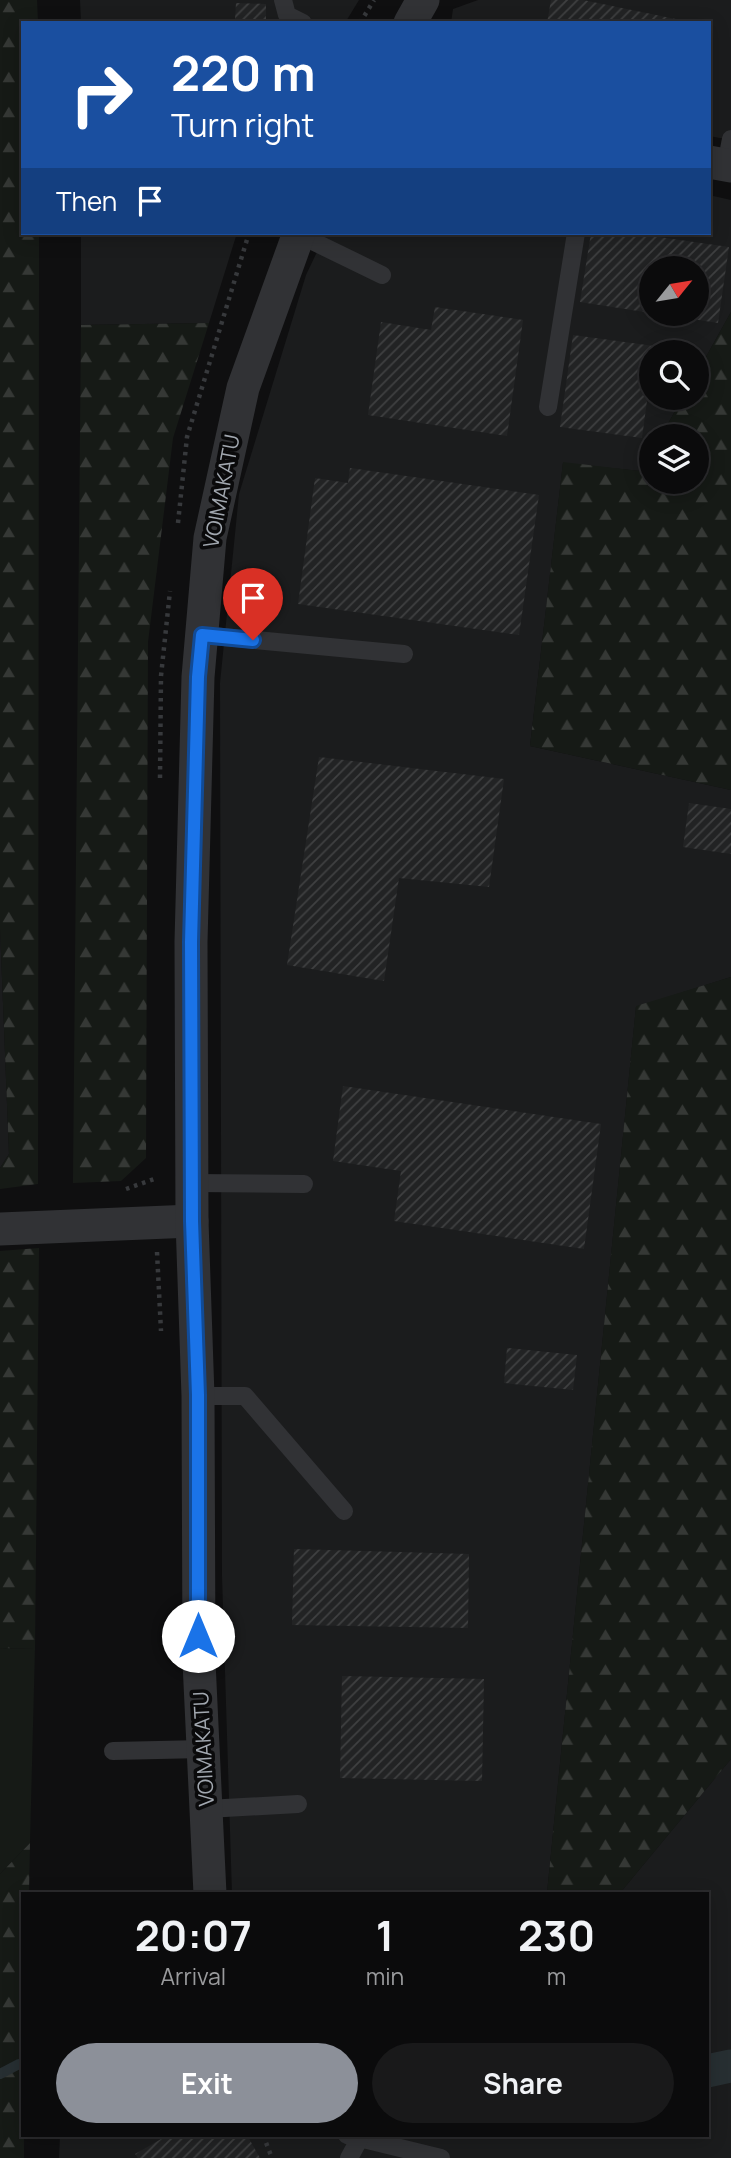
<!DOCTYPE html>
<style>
:root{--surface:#0b0b0c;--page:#19191a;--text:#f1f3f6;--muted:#9a9b9d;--line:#2b2b2d;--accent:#8c9099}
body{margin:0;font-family:Manrope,sans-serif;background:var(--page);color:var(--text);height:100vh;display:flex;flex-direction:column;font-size:26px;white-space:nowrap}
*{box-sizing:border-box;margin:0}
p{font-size:23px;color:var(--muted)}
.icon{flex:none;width:38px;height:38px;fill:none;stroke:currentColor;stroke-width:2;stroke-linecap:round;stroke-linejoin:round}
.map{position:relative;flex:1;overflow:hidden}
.panel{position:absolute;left:21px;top:1892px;width:688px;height:245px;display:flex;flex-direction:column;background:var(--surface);border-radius:0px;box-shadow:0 4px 18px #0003,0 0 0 2px var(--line)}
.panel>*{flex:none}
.banner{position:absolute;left:21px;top:21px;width:690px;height:214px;border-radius:0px;box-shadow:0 4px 18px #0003,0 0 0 2px var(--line);background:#1a4fa0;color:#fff;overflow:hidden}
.needle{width:46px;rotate:60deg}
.controls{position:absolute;left:639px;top:256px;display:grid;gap:14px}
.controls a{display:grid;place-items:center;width:70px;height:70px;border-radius:50%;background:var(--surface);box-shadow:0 4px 18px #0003,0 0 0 2px var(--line);font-size:35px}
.pin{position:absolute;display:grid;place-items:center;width:60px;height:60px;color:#fff;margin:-72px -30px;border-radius:50% 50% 50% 0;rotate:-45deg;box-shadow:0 0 7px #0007}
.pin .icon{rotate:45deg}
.me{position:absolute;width:77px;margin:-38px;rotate:0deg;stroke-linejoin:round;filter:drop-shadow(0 0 5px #0008)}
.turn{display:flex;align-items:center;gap:24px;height:147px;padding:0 35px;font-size:32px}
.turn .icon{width:91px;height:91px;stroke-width:2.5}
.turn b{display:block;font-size:49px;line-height:60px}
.then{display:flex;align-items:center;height:66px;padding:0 35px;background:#0003;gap:14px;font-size:26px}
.eta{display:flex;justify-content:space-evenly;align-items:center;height:119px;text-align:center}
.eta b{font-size:42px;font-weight:700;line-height:49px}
.primary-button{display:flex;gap:14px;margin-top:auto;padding:14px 35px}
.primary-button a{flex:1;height:80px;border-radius:42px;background:var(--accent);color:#fff;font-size:28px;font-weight:700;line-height:80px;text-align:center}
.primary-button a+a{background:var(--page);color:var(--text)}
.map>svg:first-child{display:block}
.built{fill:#1b1c1d;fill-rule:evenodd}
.grass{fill:#161a16}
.forest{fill:url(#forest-firs)}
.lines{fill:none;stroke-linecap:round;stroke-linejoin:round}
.stream{stroke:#272f32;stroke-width:10}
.canal{stroke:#272f32;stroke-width:33}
.building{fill:url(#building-hatch)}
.path{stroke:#37393c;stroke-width:4.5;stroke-dasharray:3.5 5;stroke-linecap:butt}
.service{stroke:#313235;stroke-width:18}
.minor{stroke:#313235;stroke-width:33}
.route-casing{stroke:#114b97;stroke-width:18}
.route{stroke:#1a73e8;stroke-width:12}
.labels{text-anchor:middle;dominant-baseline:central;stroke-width:7;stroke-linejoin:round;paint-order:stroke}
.street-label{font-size:21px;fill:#a2a8b0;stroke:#0a0a0b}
</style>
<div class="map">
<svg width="731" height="2158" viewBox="0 0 731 2158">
<defs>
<pattern id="forest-firs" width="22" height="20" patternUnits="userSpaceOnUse" patternTransform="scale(1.75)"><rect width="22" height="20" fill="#161a16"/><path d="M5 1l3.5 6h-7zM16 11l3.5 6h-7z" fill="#353835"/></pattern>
<pattern id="building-hatch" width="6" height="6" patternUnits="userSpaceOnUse" patternTransform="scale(1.75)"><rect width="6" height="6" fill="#222324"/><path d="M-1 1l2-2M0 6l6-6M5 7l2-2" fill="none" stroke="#3f4041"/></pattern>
</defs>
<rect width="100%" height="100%" fill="#0f0f10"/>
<g class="built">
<polygon points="80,0 359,0 345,23 81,23"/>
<polygon points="478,0 731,0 731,140 709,136 709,23 451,23 453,9"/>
<path d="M 709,195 L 731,200 L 731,312 L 697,373 L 696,352 L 651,352 L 651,397 L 683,397 L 661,436 L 651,436 L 651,453 L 640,471 L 563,463 L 530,746 L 731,790 L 731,977 L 636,1007 L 547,1893 L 232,1894 L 222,1576 L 220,683 L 239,494 L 306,275 L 326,233 L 709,233 ZM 651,268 L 696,268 L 696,313 L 651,313 Z"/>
<polygon points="81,233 237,233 209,323 81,325"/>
<polygon points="0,928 9,1154 0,1168"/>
<polygon points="731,1759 731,2158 59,2158 60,2135 707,2135 707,1894 620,1893"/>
</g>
<polygon class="grass" points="0,1648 35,1649 30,1843 0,1874"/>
<g class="forest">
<polygon points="0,0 37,0 38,23 23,23 23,233 39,233 39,253 38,1184 0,1189 0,1168 9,1154 0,928"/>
<polygon points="731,312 731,790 530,746 563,462 640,471 651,453 651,481 696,481 696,436 661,436 683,397 696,397 697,373"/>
<polygon points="209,323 173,438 148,642 146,1158 121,1181 73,1183 81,325"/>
<polygon points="731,977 731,1759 620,1893 547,1893 636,1006"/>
<polygon points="39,1248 35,1649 0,1648 0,1251"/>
<polygon points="30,1843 29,1893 23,1894 24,2158 0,2158 0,1874"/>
</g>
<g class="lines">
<polyline class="stream" points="0,2074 19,2064"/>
<polyline class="canal" points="707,2071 731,2066"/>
</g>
<g class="building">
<polygon points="551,0 583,0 695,23 547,23"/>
<polygon points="236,3 266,4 266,20 235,19"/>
<polygon points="591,233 631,233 729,247 718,323 666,315 666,313 696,313 696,268 651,268 651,313 580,302"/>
<polygon points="435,307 523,320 507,436 368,415 381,322 431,330"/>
<polygon points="573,335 654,346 654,352 651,352 651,371 642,438 560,427"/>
<polygon points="350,468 539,495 519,635 298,604 315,478 348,483"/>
<polygon points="319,757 504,779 489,887 399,878 384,981 287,965"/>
<polygon points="689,803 731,809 731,854 683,847"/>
<polygon points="343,1086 601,1124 584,1249 394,1221 401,1171 333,1161"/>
<polygon points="507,1348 577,1355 573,1390 504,1383"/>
<polygon points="294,1549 469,1554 468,1628 292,1625"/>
<polygon points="342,1676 484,1679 482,1781 340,1778"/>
<polygon points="168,2135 247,2135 260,2158 138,2158 135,2154"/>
</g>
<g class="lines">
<g class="path">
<polyline points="360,23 374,0"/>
<polyline points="178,523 187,437 249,233"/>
<polyline points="160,778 161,676 170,591"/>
<polyline points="126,1189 157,1178"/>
<polyline points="157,1252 161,1331"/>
<polyline points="263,2135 272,2158"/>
</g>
<g class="service">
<polyline points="283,0 287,15 303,23"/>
<polyline points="726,165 731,139"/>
<polyline points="298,234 382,275"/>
<polyline points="548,407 576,233"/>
<polyline points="202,635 404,654"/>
<polyline points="192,1183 304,1184"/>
<polyline points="198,1396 245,1396 344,1511"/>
<polyline points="113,1751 203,1749"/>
<polyline points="207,1809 298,1804"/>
<polyline points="347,2135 441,2158"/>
<polyline points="349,2158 360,2138"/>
</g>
<g class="minor">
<polyline points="410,23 423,0"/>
<polyline points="709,162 731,166"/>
<polyline points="0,1229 192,1221"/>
<polyline points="210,1894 199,1662 198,1396 192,1221 191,942 198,677 210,538 243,388 299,233"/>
</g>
</g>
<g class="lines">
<defs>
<polyline id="route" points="198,1636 198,1395 192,1221 191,942 198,677 202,635 253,640"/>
</defs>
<use href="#route" class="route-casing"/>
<use href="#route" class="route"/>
</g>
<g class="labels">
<g class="street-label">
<text transform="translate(221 491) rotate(-79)">VOIMAKATU</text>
<text transform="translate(203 1749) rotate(-93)">VOIMAKATU</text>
</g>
</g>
</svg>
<div class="controls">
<a><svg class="needle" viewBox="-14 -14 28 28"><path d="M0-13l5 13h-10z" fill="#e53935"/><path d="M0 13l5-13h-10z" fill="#9a9b9d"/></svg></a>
<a><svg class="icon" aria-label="search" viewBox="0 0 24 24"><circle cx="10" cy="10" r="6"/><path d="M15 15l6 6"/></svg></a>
<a><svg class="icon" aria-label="layers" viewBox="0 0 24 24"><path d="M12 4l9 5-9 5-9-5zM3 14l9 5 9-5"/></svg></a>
</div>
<div class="pin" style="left:253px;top:640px;background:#d93025"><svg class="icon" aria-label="arrive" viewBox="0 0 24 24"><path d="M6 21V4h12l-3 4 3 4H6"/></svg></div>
<svg class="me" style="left:198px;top:1636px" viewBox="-20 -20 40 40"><circle r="19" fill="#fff"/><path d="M0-13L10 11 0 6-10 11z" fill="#1a73e8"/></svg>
<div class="banner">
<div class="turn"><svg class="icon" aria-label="right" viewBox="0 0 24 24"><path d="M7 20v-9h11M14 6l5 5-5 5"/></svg><div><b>220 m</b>Turn right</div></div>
<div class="then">Then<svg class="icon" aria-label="arrive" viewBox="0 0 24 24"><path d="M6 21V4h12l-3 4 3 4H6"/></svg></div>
</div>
<section class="panel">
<div class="eta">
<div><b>20:07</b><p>Arrival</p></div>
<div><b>1</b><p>min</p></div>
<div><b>230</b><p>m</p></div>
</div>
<div class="primary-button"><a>Exit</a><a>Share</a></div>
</section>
</div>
